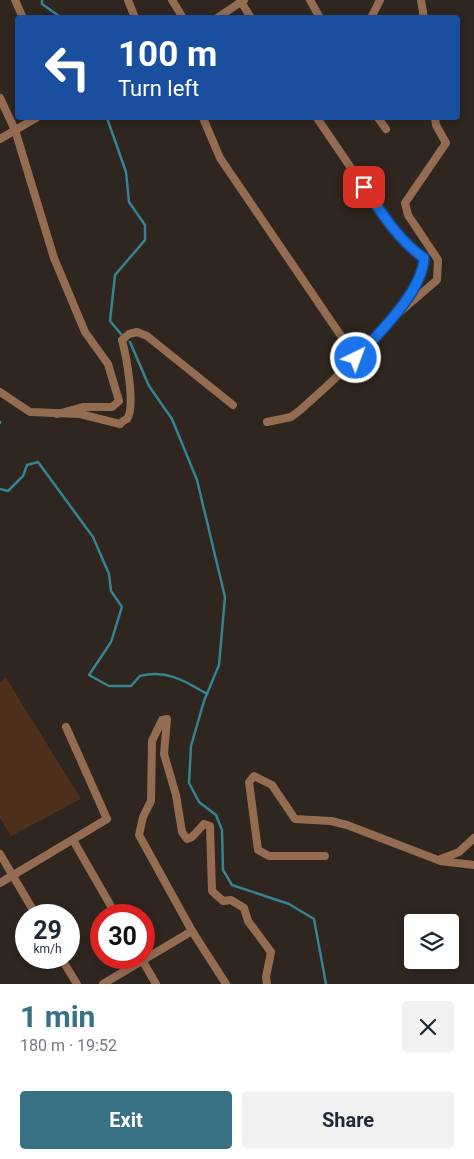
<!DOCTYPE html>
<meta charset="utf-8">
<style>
:root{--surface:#fff;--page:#f2f2f3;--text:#1f2937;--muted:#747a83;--accent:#387183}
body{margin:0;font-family:Roboto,sans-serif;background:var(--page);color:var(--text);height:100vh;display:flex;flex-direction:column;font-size:19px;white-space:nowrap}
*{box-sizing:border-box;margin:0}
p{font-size:16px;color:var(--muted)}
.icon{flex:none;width:28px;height:28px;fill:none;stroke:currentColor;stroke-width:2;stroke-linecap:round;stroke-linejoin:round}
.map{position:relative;height:984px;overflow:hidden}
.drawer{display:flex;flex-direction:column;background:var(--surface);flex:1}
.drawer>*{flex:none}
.hud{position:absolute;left:15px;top:15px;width:445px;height:105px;border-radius:5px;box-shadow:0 2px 8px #0003;background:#1a4fa0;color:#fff;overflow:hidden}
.buttons{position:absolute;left:404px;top:914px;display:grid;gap:10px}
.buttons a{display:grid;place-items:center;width:55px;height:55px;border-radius:5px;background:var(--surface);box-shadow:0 2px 8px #0003;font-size:25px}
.speed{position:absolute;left:15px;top:904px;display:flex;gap:10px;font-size:25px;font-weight:700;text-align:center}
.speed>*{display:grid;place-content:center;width:65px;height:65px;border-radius:50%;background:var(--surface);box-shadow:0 2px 8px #0003;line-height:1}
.speed small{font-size:12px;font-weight:400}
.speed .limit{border:8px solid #d22;background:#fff;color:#111}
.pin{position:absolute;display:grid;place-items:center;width:42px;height:42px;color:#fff;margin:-21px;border-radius:10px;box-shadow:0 2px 8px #0006}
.me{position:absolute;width:55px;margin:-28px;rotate:42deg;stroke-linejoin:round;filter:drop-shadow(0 0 4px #0008)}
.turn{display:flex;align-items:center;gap:18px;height:105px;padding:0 20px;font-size:22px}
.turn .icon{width:65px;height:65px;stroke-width:2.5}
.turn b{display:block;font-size:35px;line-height:42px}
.round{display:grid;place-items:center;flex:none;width:52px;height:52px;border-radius:5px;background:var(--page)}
.headline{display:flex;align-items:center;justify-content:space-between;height:85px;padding:0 20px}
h1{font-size:30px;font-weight:700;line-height:38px;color:var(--accent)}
.cta{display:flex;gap:10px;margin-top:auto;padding:10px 20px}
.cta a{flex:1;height:58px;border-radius:5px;background:var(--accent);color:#fff;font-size:20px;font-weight:700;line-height:58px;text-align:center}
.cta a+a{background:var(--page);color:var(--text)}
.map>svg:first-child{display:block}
.green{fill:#4d311c}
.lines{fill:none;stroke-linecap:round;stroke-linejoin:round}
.stream{stroke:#358393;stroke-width:2.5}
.minor{stroke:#936c52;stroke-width:8}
.route-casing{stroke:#114b97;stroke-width:12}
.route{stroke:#1a73e8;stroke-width:9}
</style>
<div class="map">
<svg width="474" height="984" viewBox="0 0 474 984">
<rect width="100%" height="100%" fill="#2f261f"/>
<polygon class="green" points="6,678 81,799 11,836 0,818 0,682"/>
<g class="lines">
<g class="stream">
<polyline points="42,0 42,4 62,18"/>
<polyline points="107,118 126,172 129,202 145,225 145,240 115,275 110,321 121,334"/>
<polyline points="130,342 149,386 172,419 197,480 225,597 219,665 204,701 191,746 189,783 199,802 216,815 222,830 223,870 232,885 289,904 314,919 326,984"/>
<polyline points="0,422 0,423"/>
<path d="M 0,489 L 8,491 L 23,476 L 27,465 L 38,462 L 93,537 L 109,574 L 111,591 L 122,607 L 111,642 L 89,675 L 109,686 L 131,686 L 140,676 C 166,669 185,681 207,694"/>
</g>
<g class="minor">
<polyline points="15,0 23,18"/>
<polyline points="128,0 135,18"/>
<polyline points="172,0 183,18"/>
<polyline points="240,0 251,18"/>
<polyline points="310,0 320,18"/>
<polyline points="421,0 424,18"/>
<polyline points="217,18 244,0"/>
<polyline points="371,18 380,0"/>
<polyline points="0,98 15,130 54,258 85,332 108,364 119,401 112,407 83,407 57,414"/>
<polyline points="203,118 220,158 356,358"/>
<polyline points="378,118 386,129"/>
<polyline points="0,139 36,118"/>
<polyline points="401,311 437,280 438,260 408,215 405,203 446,143 436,125 435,118"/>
<path d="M 0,392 L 30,412 L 80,414 L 120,424 C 120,423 126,419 127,419 C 136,407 126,355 122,340 L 129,334 L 137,332 L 147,336 L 233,405"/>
<path d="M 267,422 L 291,417 L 299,411 C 333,381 422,303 424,259 L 414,252 L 383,215 L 317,118"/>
<polyline points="73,840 116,915"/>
<polyline points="0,854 36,915"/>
<polyline points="325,856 269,856 258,850 249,782 254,776 272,785 295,819 331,821 347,825 438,860 459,852 474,838"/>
<polyline points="440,861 474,865"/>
<polyline points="0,883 107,819 66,727"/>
<polyline points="61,958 77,984"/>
<polyline points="141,958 156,984"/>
<polyline points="103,984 192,931"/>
<polyline points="226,984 192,931 139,835 143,817 151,801 152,741 162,720 167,719 164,754 176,795 182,832 187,839 192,837 204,824 210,826 212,891 223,901 231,900 244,908 248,921 271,952 266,977 267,984"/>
</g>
</g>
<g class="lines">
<defs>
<path id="route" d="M 356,358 C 378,334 423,291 424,258 C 399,241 381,212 364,187"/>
</defs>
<use href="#route" class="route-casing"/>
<use href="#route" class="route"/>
</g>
</svg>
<div class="buttons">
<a><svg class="icon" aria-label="layers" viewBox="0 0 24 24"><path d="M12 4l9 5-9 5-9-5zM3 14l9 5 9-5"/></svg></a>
</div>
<div class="speed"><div>29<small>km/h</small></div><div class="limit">30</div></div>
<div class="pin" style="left:364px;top:187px;background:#d93025"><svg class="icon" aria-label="arrive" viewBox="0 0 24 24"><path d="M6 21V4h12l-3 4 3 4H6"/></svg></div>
<svg class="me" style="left:356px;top:358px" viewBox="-20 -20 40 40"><circle r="17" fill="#1a73e8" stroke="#fff" stroke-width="3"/><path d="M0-11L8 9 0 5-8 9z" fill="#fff"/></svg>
<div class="hud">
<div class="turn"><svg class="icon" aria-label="left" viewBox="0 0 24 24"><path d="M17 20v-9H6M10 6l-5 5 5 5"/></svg><div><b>100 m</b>Turn left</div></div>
</div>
</div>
<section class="drawer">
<div class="headline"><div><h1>1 min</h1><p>180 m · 19:52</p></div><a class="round"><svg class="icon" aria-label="close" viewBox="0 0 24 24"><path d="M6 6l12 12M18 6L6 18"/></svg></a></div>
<div class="cta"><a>Exit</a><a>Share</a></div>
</section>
